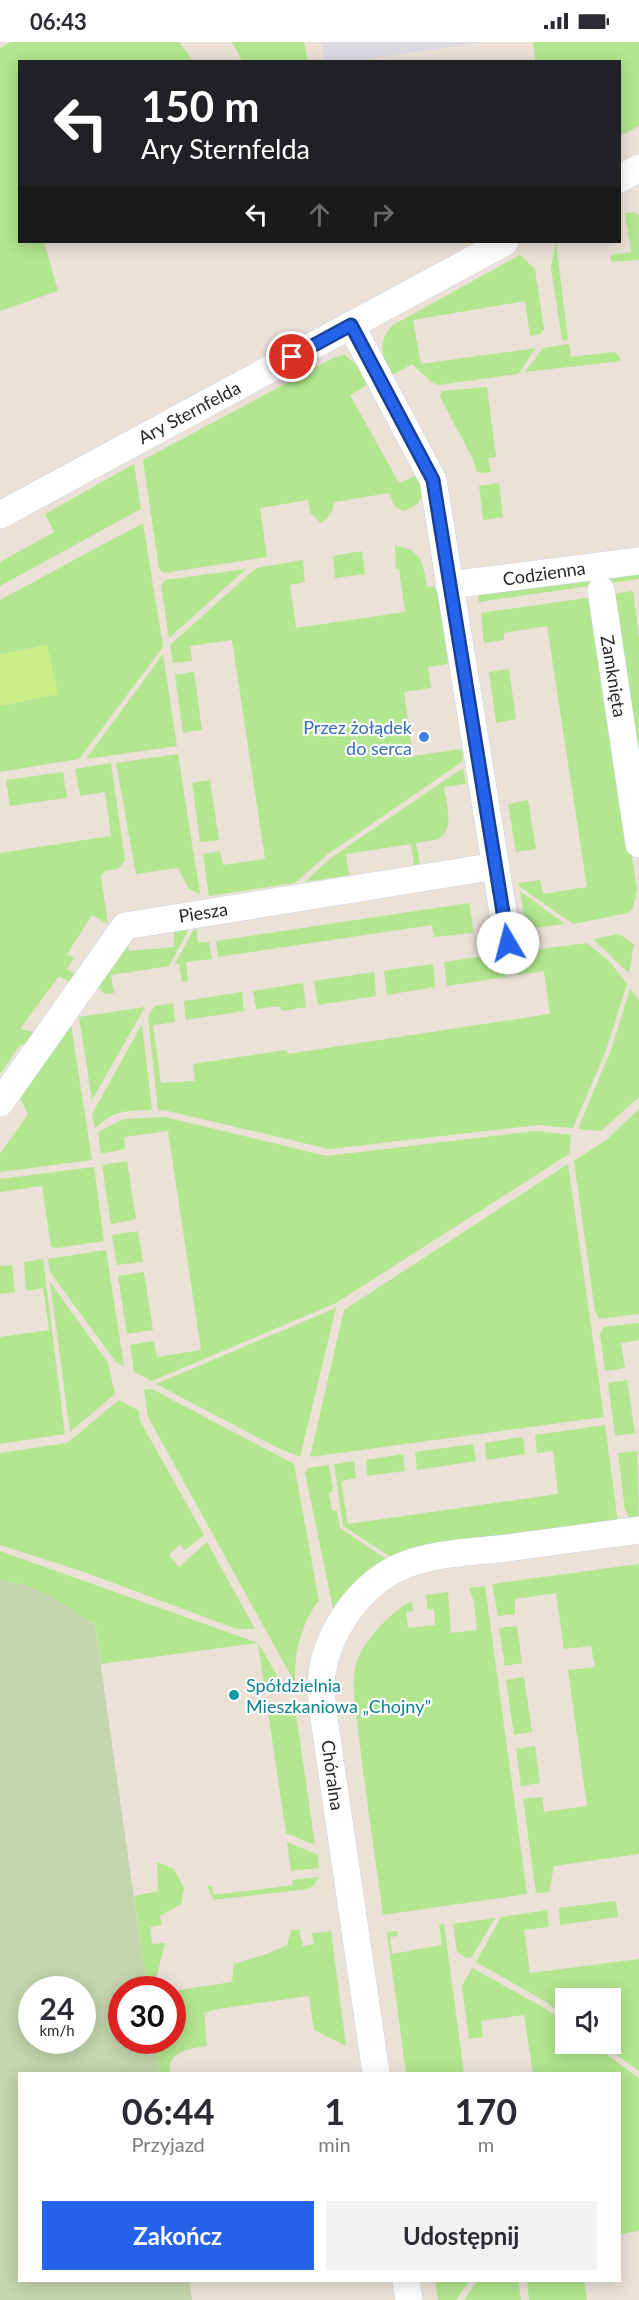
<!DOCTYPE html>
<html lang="pl">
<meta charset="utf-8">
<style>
:root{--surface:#fff;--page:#f2f2f3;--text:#2b2b33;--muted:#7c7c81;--accent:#2563eb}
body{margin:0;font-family:Lato,sans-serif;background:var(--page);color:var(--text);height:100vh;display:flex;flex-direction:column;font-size:22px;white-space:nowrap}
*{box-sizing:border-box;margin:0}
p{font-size:20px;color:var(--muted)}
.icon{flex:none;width:33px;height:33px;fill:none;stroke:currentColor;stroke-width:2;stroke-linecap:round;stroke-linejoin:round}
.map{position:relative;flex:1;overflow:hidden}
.panel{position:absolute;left:18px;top:2030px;width:603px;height:210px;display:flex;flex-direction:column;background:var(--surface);border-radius:0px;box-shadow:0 3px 15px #0003}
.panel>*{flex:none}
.hud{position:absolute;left:18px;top:18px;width:603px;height:183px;border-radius:0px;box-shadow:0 3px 15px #0003;background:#202124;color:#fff;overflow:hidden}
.tools{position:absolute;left:555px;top:1946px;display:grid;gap:12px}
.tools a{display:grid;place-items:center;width:66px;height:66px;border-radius:0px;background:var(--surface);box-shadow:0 3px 15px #0003;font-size:30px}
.speed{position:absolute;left:18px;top:1934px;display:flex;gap:12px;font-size:30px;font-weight:700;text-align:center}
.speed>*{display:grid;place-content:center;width:78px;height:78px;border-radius:50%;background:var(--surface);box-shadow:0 3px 15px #0003;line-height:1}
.speed small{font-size:15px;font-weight:400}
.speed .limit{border:9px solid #d22;background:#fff;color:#111}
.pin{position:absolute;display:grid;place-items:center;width:51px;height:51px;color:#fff;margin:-26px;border:3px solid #fff;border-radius:50%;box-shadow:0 2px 6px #0007}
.me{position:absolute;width:66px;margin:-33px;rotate:352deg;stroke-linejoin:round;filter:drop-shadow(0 0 4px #0008)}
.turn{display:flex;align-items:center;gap:21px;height:126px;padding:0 24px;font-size:27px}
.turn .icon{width:78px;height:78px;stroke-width:2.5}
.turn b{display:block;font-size:42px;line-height:51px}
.lanes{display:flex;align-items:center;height:57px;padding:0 24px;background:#0003;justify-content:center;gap:30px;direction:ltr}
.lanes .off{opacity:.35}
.eta{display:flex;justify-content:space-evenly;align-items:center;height:102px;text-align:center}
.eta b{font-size:36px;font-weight:700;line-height:42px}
.cta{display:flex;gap:12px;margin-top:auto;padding:12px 24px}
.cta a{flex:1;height:69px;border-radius:0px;background:var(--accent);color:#fff;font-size:24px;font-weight:700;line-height:69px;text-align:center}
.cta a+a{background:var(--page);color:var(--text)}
.status{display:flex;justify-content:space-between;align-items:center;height:42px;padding:0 30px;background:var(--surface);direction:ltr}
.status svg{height:16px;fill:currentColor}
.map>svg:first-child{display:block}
.industrial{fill:#dbd9e2}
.green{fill:#b2e68f}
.cemetery{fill:#c4d6ad;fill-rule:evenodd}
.pitch{fill:#caef89}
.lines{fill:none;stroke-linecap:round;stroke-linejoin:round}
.minor-casing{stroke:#ccd2e2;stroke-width:28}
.minor{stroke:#fff;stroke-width:27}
.route-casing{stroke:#184099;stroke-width:15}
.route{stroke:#2563eb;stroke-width:10}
.shop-dot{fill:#3f7fe0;stroke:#fff;stroke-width:2}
.culture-dot{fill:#0f9aa8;stroke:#fff;stroke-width:2}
.labels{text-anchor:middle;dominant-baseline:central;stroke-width:4.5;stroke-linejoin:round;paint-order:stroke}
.street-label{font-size:18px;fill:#272727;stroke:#fff}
.shop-label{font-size:18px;fill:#366cbe;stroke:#fff;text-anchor:end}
.culture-label{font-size:18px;fill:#0d838f;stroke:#fff;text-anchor:start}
</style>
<div class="status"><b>06:43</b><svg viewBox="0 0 49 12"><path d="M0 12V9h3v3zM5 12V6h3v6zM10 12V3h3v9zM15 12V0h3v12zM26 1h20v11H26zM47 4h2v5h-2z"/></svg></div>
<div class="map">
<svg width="639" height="2258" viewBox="0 0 639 2258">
<rect width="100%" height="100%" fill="#ebe1d7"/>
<polygon class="industrial" points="322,0 483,0 355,19 324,20"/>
<g class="green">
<polygon points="11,0 179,0 193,19 20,20 20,200 44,200 58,249 0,269 0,6"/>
<polygon points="232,0 304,0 308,19 242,19"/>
<polygon points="533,0 639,0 639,84 620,94 620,20 535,19"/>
<polygon points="635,170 639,173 639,218 612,220 610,216 611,213 631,210 625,171"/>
<polygon points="556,200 568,298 562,298 551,225"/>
<path d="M 520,213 L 535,227 L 544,287 L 540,292 L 530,294 L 525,259 L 413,278 L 421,322 L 536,306 L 518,332 L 438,343 L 431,340 L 412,322 L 391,334 C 382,316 377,298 393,283 Z"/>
<polygon points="569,302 571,315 612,310 618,312 621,319 525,330 543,306"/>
<path d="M 345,313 L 357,323 L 369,342 L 350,353 L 399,441 L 419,432 C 425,452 425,462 403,469 L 395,465 L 389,451 L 334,460 C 333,470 329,475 321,481 L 310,470 L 308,458 L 260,466 L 267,515 L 164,531 L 159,526 L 143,418 L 335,315 Z"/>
<polygon points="487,345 496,415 488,416 491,430 480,431 476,429 474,419 440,355 442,349"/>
<polygon points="134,422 141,467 0,544 0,520 54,490 45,472"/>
<polygon points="499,441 503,475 485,478 483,477 479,444"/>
<polygon points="143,481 163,605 79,717 0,730 0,664 57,652 47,603 0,613 0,558"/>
<path d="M 395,504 C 421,506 424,522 427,545 L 437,544 L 448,622 L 428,625 L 431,646 L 404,650 L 413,714 L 462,707 L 463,719 L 328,812 L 295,841 L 209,854 L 203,812 L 220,809 L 223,823 L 265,817 L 232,598 L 190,604 L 192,619 L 173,621 L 170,603 L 256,526 L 303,518 L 305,540 L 290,543 L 296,586 L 405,570 L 399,527 L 396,527 Z"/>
<polygon points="362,509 365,532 335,536 333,514"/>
<polygon points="246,527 169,596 161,543 165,538"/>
<polygon points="639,529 639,537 479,560 478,552"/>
<polygon points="633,549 639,595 639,747 612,552"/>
<polygon points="593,555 637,848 633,866 628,871 573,882 519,844 518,841 540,838 543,852 587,845 547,584 504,591 504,598 484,601 481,571"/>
<polygon points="163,612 177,704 86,717"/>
<polygon points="509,627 516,677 496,681 489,630"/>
<polygon points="194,630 202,688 183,691 175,633"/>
<polygon points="178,712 200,852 189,847 178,826 136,832 116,721"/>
<polygon points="111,721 125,818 118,827 105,829 101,834 108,882 92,873 67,912 74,916 67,927 77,934 73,942 59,934 20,987 37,991 30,1001 20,1003 0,1032 0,811 111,794 105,750 80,754 75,727"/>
<path d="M 463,726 L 466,742 L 444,745 C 446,761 457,791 435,798 C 429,799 422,800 416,801 L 420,822 L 414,823 L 411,802 L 346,812 L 349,833 L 305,840 L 332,815 Z"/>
<polygon points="63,730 67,756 10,764 6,738"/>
<polygon points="210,738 219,798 200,800 192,741"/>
<polygon points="528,758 536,807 516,810 508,762"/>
<polygon points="520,849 565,882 535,886 526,884"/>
<polygon points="469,861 474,891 434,895 432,883 218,915 216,899"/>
<polygon points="191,883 169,924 111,933 114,951 104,952 98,944 127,893 129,909 174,905 174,885"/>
<polygon points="196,883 198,901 209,900 212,917 186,920 188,939 182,940 179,922 175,922"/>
<polygon points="619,892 634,902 629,931 593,897"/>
<polygon points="587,901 610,920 627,942 606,1008 573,1086 538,1083 329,1107 164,1068 158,1069 148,974 155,964 173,961 175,980 153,983 161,1041 195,1039 193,1022 286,1008 288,1012 550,972 544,929 518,933 516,910"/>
<polygon points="504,911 506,935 447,944 444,920"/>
<polygon points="433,922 435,945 387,953 384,929"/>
<polygon points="374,930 376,954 318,963 314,939"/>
<polygon points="303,941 306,965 282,969 280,964 256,967 253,949"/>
<polygon points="630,947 639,958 639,1055 601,1089 578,1087 611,1008"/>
<polygon points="242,950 244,969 186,978 184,959"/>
<polygon points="145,965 92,1058 79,975"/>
<polygon points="70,976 92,1118 0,1130 0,1112 28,1072 18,1052"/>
<path d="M 142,982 L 152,1068 C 127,1069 113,1067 95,1087 L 92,1072 Z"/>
<polygon points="639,1067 639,1272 599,1277 595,1269 574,1119 606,1098"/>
<polygon points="164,1075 327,1114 536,1089 571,1093 569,1112 336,1261 152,1339 134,1330 130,1303 154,1299 157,1315 201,1308 168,1089 124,1095 125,1107 101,1112 98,1090 124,1077"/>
<polygon points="127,1119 136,1177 111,1182 102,1123"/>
<polygon points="568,1122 604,1375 310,1415 344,1268"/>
<polygon points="94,1125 104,1199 58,1206 51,1205 42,1144 0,1150 0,1137"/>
<polygon points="138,1189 143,1220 117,1223 112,1193"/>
<polygon points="106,1208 124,1324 116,1320 50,1230 48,1217"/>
<polygon points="43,1217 65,1392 0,1402 0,1295 49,1288 43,1246 26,1249 24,1220"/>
<polygon points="12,1223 15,1250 0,1252 0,1224"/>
<polygon points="144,1230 153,1288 127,1292 118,1234"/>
<polygon points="50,1240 108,1321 115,1352 70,1390"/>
<polygon points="336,1266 300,1415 276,1405 156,1342"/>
<polygon points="639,1281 639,1298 621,1301 625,1326 605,1329 600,1292 604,1285"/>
<polygon points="627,1338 635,1391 615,1394 608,1341"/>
<path d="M 152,1347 L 294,1422 L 319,1559 C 301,1580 294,1613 295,1641 L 148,1375 L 144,1348 Z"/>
<polygon points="119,1358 139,1369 140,1379 204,1493 185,1508 179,1503 169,1513 179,1525 207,1500 255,1587 237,1587 84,1530 0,1503 0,1411 67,1401"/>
<polygon points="605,1383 618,1481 419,1505 389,1514 343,1484 334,1422 354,1419 356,1436 341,1439 348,1482 558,1452 553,1409 537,1411 535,1393"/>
<polygon points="523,1395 525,1412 486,1418 485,1401"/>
<polygon points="473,1402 476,1419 417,1428 415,1410"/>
<polygon points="637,1409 639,1479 632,1480 625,1468 618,1411"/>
<polygon points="403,1412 405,1429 367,1434 366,1418"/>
<path d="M 329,1423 L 333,1449 L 329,1451 L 332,1469 L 337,1469 L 340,1486 L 386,1517 C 364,1530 347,1545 333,1566 L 305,1431 L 308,1426 Z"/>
<polygon points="0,1509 258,1601 284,1645 265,1650 258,1601 101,1622 95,1582 26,1543 0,1538"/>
<polygon points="639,1522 639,1812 554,1824 549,1850 536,1851 523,1757 542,1755 544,1770 587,1764 568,1628 595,1625 591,1604 564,1607 556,1551 515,1557 515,1572 498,1574 492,1542"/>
<path d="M 485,1544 L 527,1852 L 383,1873 C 375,1814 366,1755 359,1695 C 357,1674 351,1648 355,1627 C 359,1602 391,1569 412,1559 L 413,1569 L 406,1570 L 408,1586 L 435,1583 L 434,1567 L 428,1568 L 426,1553 L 448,1550 L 451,1591 L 477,1588 L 474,1560 L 469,1546 Z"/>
<polygon points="517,1584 522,1621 505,1624 499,1586"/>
<polygon points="524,1635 532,1690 514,1693 506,1638"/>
<polygon points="290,1661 295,1665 315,1803 286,1791 267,1663"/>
<polygon points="535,1704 540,1741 521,1744 516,1707"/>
<polygon points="287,1800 318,1813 319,1826 291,1829"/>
<polygon points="157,1820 174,1827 184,1846 181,1862 160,1874 162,1883 150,1885 152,1902 165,1901 156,1937 157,1947 147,1947 134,1854 158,1849"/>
<polygon points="319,1835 314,1843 308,1847 214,1858 207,1844 212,1844 213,1853 293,1843 292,1838"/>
<polygon points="616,1859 618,1875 560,1883 559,1866"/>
<polygon points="547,1868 549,1885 524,1888 530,1931 639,1917 639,2029 600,2001 610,2001 610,1956 566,1956 565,1975 548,1961 476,1920 501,1875"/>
<polygon points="495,1876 471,1916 467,1916 457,1910 453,1882"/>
<polygon points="444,1882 464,2031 406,2031 387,1890 397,1889 398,1894 390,1895 392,1912 442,1903 439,1883"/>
<path d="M 299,1887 L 303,1904 L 314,1902 L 312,1891 L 331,1889 L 346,2004 L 314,1988 L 309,1954 L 218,1967 L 204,1971 L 207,2004 C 191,2006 167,2009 170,2031 L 159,2031 L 155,1998 L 172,1998 L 173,1949 L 232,1940 L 234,1922 L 267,1912 L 287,1903 L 291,1888 Z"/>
<polygon points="472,1926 546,1967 565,1982 566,2001 591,2001 639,2036 639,2189 620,2192 620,2031 533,2031 524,1973 481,1979 483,1995 469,1997 462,1944"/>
<polygon points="435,2238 470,2238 456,2258 438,2258"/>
<polygon points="478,2238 518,2238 521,2258 464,2258"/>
<polygon points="527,2238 584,2238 587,2258 529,2258"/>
</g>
<path class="cemetery" d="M 0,1538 L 26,1543 L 51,1553 L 95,1583 L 147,1947 L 122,1947 L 122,1998 L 155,1998 L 159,2031 L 20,2031 L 20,2238 L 189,2238 L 192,2258 L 0,2258 ZM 32,1947 L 82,1947 L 82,1998 L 32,1998 Z"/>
<polygon class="pitch" points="47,603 58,652 0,664 0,613"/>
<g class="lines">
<defs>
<g id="minor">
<polyline points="620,137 639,126"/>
<polyline points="351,283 433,438 508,901"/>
<polyline points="0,473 505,200"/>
<polyline points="449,543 639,519"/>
<polyline points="601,548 639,802"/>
<polyline points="0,1061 125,884 496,824"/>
<path d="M 376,2031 L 322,1663 C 322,1653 321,1642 322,1631 C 328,1590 359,1545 396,1527 C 427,1511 473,1510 508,1506 C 552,1500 595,1494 639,1488"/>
<polyline points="406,2238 409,2258"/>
</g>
</defs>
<use href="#minor" class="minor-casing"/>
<use href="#minor" class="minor"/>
</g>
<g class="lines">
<defs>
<polyline id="route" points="292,315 351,283 433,438 508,901"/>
</defs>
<use href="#route" class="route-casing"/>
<use href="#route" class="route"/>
</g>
<circle class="shop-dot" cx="424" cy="695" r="6"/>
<circle class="culture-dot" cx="234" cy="1653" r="6"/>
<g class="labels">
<g class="street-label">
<text transform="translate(189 370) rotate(-28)">Ary Sternfelda</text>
<text transform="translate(544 531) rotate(-8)">Codzienna</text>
<text transform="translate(614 634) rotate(81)">Zamknięta</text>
<text transform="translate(203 870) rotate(-9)">Piesza</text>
<text transform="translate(333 1733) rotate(82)">Chóralna</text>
</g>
<g class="shop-label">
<text x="412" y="685">Przez żołądek<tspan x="412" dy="21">do serca</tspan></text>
</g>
<g class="culture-label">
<text x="246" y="1643">Spółdzielnia<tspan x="246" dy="21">Mieszkaniowa „Chojny”</tspan></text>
</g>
</g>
</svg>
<div class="tools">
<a><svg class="icon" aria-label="sound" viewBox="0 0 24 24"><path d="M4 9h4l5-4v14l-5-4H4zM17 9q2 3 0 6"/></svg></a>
</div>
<div class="speed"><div>24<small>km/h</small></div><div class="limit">30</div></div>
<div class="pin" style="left:292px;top:315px;background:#d93025"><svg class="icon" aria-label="arrive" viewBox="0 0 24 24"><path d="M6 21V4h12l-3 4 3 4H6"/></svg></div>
<svg class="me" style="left:508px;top:901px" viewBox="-20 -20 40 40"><circle r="19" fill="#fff"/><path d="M0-13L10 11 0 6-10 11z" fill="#2563eb"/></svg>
<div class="hud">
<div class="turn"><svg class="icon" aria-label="left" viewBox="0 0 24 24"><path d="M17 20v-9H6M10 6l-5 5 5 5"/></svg><div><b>150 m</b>Ary Sternfelda</div></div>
<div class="lanes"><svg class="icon" aria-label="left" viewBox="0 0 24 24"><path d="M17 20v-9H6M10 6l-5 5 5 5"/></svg><svg class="icon off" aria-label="ahead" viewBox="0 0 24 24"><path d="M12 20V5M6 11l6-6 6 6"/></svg><svg class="icon off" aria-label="right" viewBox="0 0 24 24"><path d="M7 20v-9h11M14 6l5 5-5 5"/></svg></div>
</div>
<section class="panel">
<div class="eta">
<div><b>06:44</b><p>Przyjazd</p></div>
<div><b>1</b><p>min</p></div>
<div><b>170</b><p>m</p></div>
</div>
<div class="cta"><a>Zakończ</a><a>Udostępnij</a></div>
</section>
</div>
